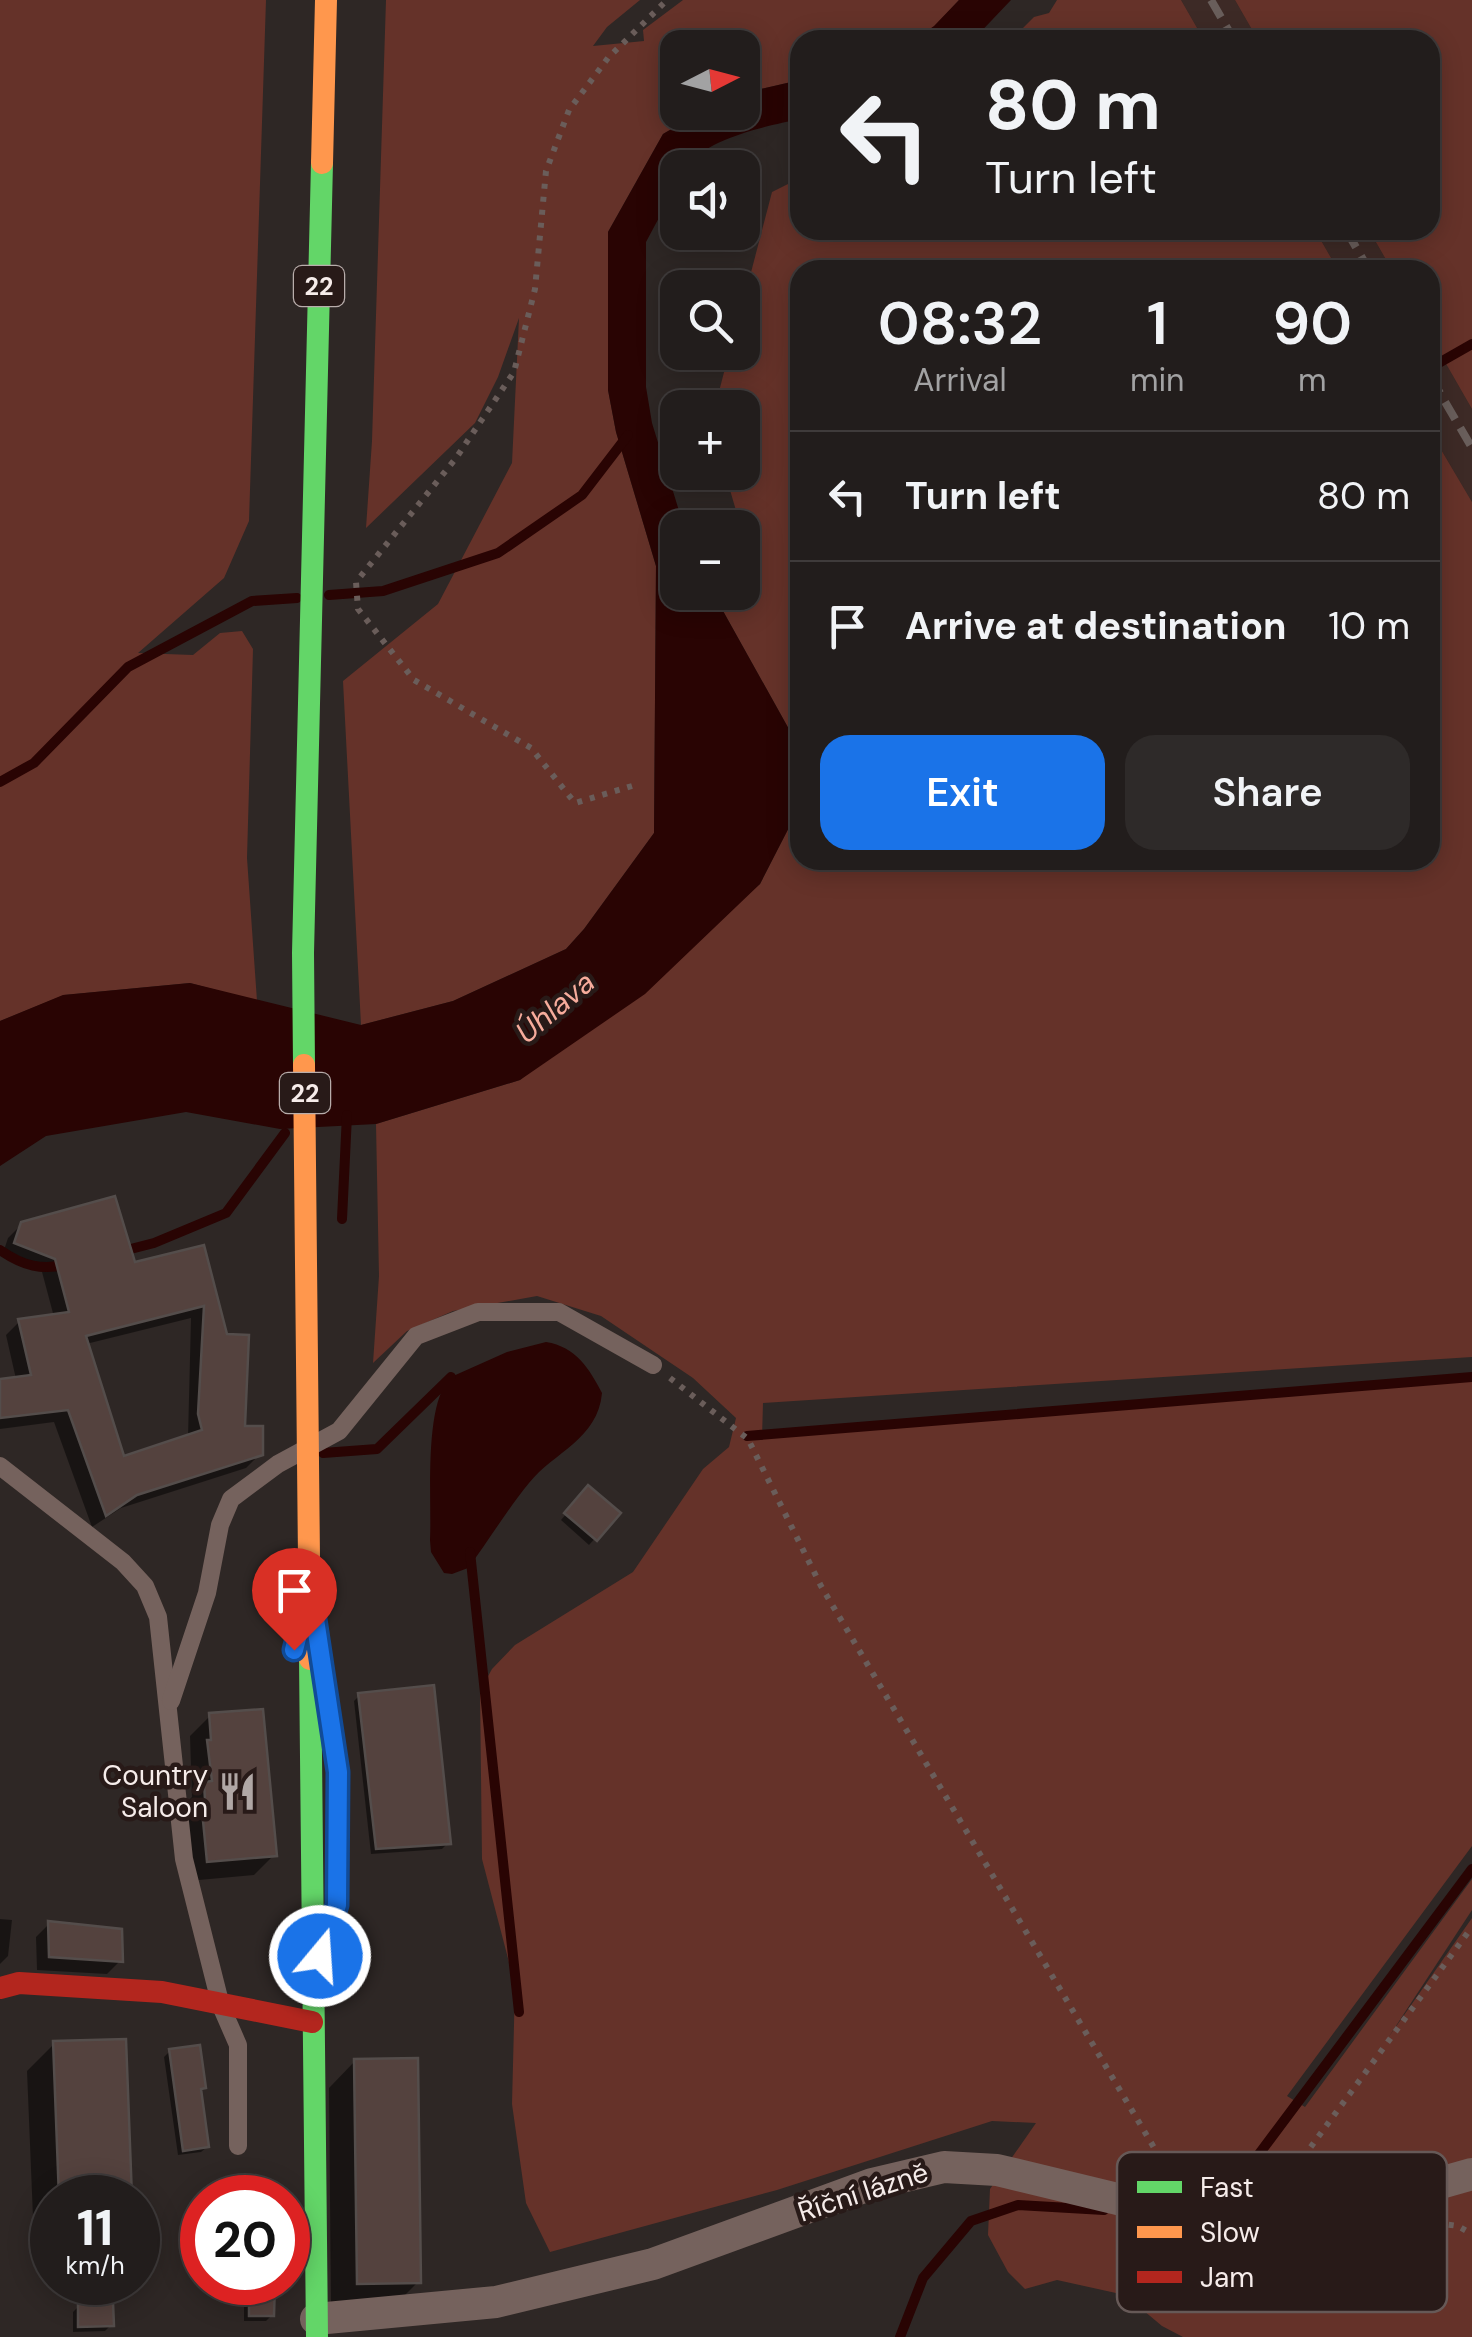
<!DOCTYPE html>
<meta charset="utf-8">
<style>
:root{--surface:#221d1c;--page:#2e2a29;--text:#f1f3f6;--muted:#a2a2a3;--line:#3f3b3b;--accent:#1a73e8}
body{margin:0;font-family:"DM Sans",sans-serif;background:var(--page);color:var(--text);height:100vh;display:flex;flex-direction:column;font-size:38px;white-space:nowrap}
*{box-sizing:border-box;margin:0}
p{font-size:32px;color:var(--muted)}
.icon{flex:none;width:55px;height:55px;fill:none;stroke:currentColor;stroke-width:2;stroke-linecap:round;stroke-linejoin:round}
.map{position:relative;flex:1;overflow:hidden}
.drawer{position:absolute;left:790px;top:260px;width:650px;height:610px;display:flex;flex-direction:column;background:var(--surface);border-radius:30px;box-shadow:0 5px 25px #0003,0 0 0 2px var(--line)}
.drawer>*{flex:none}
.guide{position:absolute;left:790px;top:30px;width:650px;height:210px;border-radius:30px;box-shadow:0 5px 25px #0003,0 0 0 2px var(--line);background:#221d1c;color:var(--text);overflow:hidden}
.needle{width:65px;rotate:84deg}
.tools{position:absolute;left:660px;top:30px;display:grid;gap:20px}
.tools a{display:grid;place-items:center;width:100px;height:100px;border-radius:20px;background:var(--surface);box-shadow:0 5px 25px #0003,0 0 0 2px var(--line);font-size:50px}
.speed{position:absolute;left:30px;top:2175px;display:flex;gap:20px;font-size:50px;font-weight:700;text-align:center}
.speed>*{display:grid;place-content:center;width:130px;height:130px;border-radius:50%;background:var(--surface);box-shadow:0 5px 25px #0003,0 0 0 2px var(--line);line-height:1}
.speed small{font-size:25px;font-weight:400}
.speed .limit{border:15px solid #d22;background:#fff;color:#111}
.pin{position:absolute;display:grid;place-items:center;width:85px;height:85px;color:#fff;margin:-102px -42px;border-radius:50% 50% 50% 0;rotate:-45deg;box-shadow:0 0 10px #0007}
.pin .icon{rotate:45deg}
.me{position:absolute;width:110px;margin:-55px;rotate:18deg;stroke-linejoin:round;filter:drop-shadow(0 0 8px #0008)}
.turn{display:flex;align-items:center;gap:35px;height:210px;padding:0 30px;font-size:45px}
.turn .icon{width:130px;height:130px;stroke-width:2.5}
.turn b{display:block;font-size:70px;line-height:85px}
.eta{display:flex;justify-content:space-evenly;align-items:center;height:170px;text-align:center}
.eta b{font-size:60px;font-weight:600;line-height:70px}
.action{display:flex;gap:20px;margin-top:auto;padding:20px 30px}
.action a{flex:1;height:115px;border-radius:30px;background:var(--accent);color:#fff;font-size:40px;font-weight:600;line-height:115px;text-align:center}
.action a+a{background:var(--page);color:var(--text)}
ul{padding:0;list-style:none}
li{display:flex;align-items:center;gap:30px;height:130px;padding:0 30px;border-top:2px solid var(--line)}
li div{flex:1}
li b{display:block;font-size:38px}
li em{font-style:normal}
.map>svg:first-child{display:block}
.built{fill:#3d2a26}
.green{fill:#653229}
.water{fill:#290403}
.shadow{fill:#0007;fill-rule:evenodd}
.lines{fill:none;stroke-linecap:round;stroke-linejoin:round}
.stream{stroke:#290403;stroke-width:10}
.building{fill:#54423e;stroke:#544d4b;stroke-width:2.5;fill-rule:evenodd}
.path{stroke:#6a5d5a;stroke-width:6;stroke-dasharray:5 8;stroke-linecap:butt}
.lane{stroke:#75625d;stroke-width:18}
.street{stroke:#75625d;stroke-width:32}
.fast{stroke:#63d668;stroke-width:22}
.slow{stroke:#ff974d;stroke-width:22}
.jam{stroke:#b3261e;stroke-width:22}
.rail{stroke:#695e5b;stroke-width:8;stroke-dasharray:20 10;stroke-linecap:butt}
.route-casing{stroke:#114b97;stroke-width:25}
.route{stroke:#1a73e8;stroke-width:18}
.labels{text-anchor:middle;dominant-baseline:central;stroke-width:9;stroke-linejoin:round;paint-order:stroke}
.shield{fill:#281a18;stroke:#b8adab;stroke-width:2.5}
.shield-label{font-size:25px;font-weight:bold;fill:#f6ecea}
.poi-label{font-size:28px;fill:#f6ecea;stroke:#281a18;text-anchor:end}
.street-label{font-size:28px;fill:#f6ecea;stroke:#281a18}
.water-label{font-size:30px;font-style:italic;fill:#f7ac9c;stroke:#281a18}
.key{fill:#281a18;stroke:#665957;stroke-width:2.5}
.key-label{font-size:28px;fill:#f6ecea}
</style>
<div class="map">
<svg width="1472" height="2337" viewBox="0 0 1472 2337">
<rect width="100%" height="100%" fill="#2e2725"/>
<g class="built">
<polygon points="1181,0 1235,0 1258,40 1204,40"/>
<polygon points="1315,230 1369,230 1392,270 1338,270"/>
<polygon points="1430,336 1472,409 1472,502 1430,431"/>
</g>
<g class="green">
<polygon points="0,0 266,0 249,521 224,578 138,653 193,655 220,633 242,631 253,649 247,858 257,1001 190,983 64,995 0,1021"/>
<polygon points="386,0 640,0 607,27 593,46 644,41 643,30 683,0 959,0 935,26 914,40 800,40 800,80 743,93 742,48 678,48 678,112 699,113 663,134 608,232 608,390 616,432 656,566 654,833 584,929 566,949 453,1001 361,1025 343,681 438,604 512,463 519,318 498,377 475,423 366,528 372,441"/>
<polygon points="1057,0 1181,0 1204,40 1011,40 1034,17 1049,13"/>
<polygon points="1235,0 1472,0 1472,409 1430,336 1430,270 1392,270 1369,230 1430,230 1430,40 1258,40"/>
<polygon points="800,178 800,230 1315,230 1338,270 800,270 800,749 713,593 742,592 742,528 736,527 740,524 725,473 742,472 742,408 715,407 729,353 742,352 743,303 772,192"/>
<polygon points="1430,431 1472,502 1472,1357 763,1403 762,1437 1472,1380 1472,1846 1287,2096 1305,2107 1472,1879 1472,1910 1388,2038 1472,1918 1472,2337 1183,2337 1162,2326 1125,2295 1057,2280 1025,2289 1008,2272 988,2235 990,2189 1036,2123 992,2121 777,2190 550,2252 526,2203 512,2104 515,1985 482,1859 480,1691 492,1669 515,1645 633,1572 703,1469 729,1447 736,1418 693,1378 601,1316 537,1296 453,1311 407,1331 373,1363 379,1276 376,1124 520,1080 760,884 800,806 800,860 1430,860"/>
</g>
<g class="water">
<polygon points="959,0 1011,0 973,40 914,40 934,26"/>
<path d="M 800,80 L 800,119 C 767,126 706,138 687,167 L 678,168 L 677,184 L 646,242 L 646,387 L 652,423 L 684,527 L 678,528 L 678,592 L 713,593 L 800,749 L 800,806 L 760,884 L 645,994 L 520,1080 L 376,1124 L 280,1129 L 186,1112 L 46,1136 L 0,1166 L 0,1021 L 63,995 L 190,983 L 361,1025 L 453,1001 L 566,949 L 584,929 L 654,833 L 656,566 L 616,432 L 608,390 L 608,232 L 663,134 L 699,113 L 742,112 L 743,93 Z"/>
<path d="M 546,1342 C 576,1347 589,1368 602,1393 C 598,1439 554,1452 529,1483 C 507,1510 489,1540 468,1568 L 452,1574 L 444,1573 L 431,1552 L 430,1540 C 432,1501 423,1404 451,1377 L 507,1352 Z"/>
</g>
<g class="shadow">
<path d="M 22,1224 L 133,1265 L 202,1248 L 242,1429 L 260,1454 L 246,1468 L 121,1508 L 92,1527 L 54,1422 L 0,1429 L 0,1382 L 16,1379 L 6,1335 L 19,1322 L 54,1317 L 42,1272 L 2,1256 L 8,1238 ZM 191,1318 L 188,1437 L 122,1459 L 86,1344 Z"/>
<polygon points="583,1494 617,1514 589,1545 561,1520"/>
<polygon points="360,1695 448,1843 442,1849 371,1854 354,1701"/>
<polygon points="210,1716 274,1855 254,1875 188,1881 185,1804 192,1797 190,1736"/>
<polygon points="0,1919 12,1920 8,1956 0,1964"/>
<polygon points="49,1924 120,1961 107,1974 37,1970 36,1937"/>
<polygon points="54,2044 130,2198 52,2198 52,2266 35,2267 27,2071"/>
<polygon points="170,2051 203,2088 199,2092 207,2147 201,2152 178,2155 164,2057"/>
<polygon points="355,2061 418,2282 391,2309 331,2310 329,2088"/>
<polygon points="232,2282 272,2282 272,2315 266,2321 244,2321 244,2293 232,2293"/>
<polygon points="79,2306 111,2325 105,2331 73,2332 73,2312"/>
</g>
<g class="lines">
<g class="stream">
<polyline points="1430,368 1472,344"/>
<polyline points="329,595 383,591 498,553 582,495 628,435"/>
<polyline points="0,782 34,763 128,667 252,601 297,598"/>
<polyline points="342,1219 347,1115"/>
<path d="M 0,1250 C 23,1266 42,1271 69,1264"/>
<polyline points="119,1252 154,1243 226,1213 285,1133"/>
<polyline points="747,1436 1472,1377"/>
<polyline points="323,1453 377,1449 451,1377"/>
<polyline points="470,1552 519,2012"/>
<polyline points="1221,2205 1472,1869"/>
<polyline points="1130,2216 1191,2243"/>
<polyline points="900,2337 923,2278 971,2221 1018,2205 1104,2210"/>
</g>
</g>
<g class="building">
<path d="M 115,1196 L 135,1262 L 204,1245 L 227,1334 L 249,1335 L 245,1426 L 263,1426 L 263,1455 L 137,1495 L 106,1516 L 68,1410 L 0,1418 L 0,1379 L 31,1375 L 18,1319 L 69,1312 L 55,1259 L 14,1243 L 21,1222 ZM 204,1306 L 198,1414 L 202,1430 L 124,1456 L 86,1336 Z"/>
<polygon points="588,1485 621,1513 597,1541 564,1513"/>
<polygon points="434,1685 451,1844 376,1849 358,1693"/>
<polygon points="263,1709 277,1856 207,1862 201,1800 205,1800 204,1782 212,1781 207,1740 211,1740 209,1713"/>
<polygon points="48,1921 122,1929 123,1962 49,1957"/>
<polygon points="126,2039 132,2198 59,2198 53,2041"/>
<polygon points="200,2045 206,2088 201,2089 209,2147 183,2151 169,2049"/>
<polygon points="418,2058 421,2283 357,2284 354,2059"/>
<polygon points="249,2282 275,2282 274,2316 249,2316"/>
<polygon points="113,2302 114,2326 78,2327 78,2304"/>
</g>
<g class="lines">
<g class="path">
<polyline points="632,786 575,803 531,748 414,680 358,609 356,582 456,458 514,372 535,289 546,171 569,110 608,58 667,0"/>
<polyline points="670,1378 748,1439 821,1586 1175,2183"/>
<polyline points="1280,2189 1472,1927"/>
<polyline points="1423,2221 1458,2226 1472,2234"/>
</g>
<g class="lane">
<polyline points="0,1466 123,1562 145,1586 158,1617 184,1859 221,2006 238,2045 238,2146"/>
<polyline points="171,1701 207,1593 220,1525 231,1499 278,1464 339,1431 416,1336 478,1312 559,1312 653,1365"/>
<polyline points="334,1745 338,1772 338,1814"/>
</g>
<polyline class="street" points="316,2319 496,2302 653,2264 872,2184 944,2167 997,2170 1196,2218 1256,2223 1348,2209 1472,2174"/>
<g class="fast">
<polyline points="304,1065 303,953 322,163"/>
<polyline points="310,1659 317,2337"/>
</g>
<g class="slow">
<polyline points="322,163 326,0"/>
<polyline points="304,1065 310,1659"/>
</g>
<polyline class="jam" points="0,1988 19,1983 162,1992 312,2022"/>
<g class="rail">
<polyline points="1211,0 1234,40"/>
<polyline points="1346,230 1369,270"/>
<polyline points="1430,376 1472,448"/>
</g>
</g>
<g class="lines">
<defs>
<polyline id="route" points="294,1650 310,1586 338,1772 337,1905 320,1956"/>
</defs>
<use href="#route" class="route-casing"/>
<use href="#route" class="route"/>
</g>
<defs>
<symbol id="restaurant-bare" viewBox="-9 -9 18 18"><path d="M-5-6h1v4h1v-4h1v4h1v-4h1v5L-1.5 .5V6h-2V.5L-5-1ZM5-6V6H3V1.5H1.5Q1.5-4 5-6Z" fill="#b0a7a5" stroke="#281a18" stroke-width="2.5" paint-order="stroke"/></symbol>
</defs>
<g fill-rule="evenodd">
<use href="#restaurant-bare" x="210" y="1764" width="55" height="55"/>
</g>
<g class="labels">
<g class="shield">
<rect x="294" y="266" width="50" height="40" rx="8"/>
<rect x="280" y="1073" width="50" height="40" rx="8"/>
</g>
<g class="shield-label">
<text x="319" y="286">22</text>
<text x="305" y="1093">22</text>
</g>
<g class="poi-label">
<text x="208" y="1775">Country<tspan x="208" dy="32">Saloon</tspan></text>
</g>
<g class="street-label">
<text transform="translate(863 2192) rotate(-18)">Říční lázně</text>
</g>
<g class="water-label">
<text transform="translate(555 1007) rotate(-40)">Úhlava</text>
</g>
</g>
<rect x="1117" y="2152" width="330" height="160" rx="15" class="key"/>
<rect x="1137" y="2181" width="45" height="12" fill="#63d668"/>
<rect x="1137" y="2226" width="45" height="12" fill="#ff974d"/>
<rect x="1137" y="2271" width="45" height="12" fill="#b3261e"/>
<g class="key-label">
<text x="1200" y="2197">Fast</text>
<text x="1200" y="2242">Slow</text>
<text x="1200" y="2287">Jam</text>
</g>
</svg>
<div class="tools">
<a><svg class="needle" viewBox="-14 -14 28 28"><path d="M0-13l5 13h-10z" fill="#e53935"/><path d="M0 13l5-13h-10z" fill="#a2a2a3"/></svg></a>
<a><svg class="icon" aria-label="sound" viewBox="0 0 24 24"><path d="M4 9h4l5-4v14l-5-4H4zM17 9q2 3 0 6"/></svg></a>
<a><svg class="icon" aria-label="search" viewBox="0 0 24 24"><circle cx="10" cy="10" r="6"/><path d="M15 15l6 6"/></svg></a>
<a>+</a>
<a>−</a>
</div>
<div class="speed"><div>11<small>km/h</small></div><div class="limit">20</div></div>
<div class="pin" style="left:294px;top:1650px;background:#d93025"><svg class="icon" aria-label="arrive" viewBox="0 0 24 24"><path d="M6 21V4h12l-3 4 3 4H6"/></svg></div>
<svg class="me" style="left:320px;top:1956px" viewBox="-20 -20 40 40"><circle r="17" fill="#1a73e8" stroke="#fff" stroke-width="3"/><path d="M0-11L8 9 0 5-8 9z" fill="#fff"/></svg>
<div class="guide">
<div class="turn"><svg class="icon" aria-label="left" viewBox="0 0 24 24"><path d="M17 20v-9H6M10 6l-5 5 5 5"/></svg><div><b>80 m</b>Turn left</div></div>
</div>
<section class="drawer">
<div class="eta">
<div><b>08:32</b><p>Arrival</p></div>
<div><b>1</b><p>min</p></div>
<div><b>90</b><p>m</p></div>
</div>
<ul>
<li><svg class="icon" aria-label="left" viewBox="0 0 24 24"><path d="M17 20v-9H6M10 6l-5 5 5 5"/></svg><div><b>Turn left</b></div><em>80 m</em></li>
<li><svg class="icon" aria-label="arrive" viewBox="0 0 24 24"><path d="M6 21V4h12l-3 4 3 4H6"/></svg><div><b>Arrive at destination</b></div><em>10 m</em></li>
</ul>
<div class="action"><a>Exit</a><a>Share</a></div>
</section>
</div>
